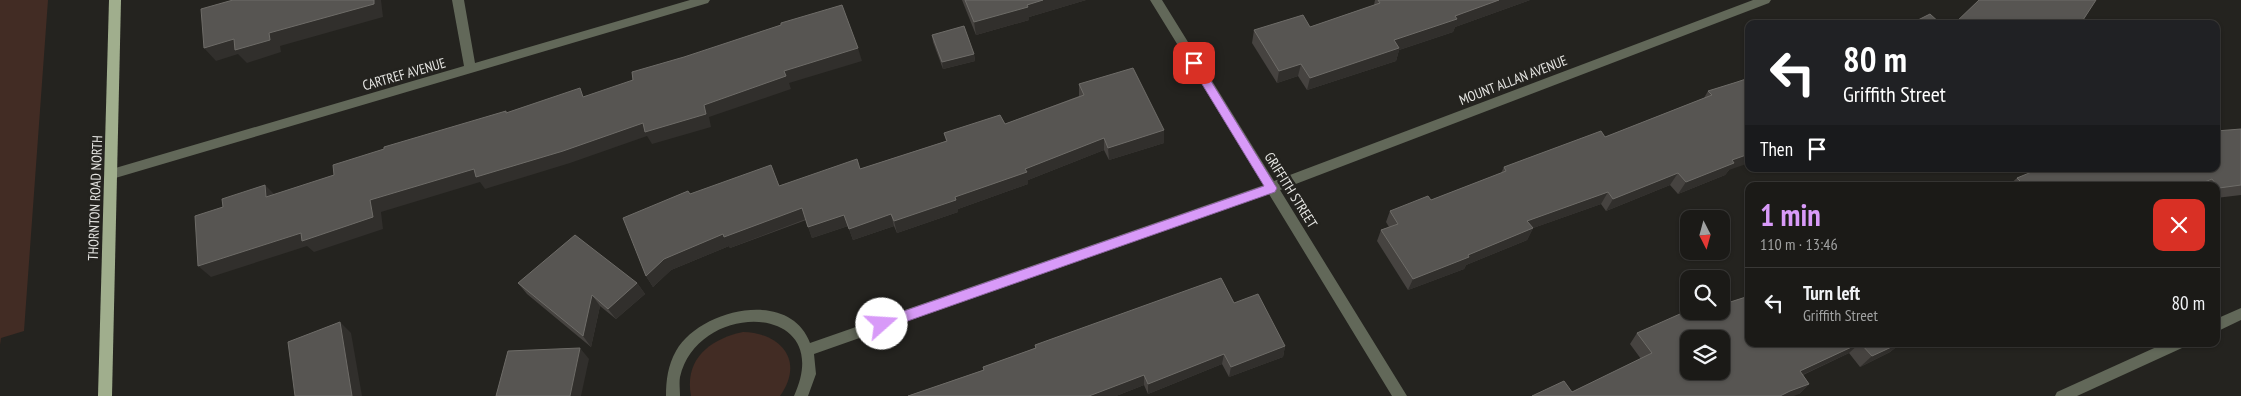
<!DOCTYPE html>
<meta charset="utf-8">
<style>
:root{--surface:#1b1a17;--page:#242320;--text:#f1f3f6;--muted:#a0a1a1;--line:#393836;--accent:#d89af8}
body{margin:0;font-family:"PT Sans Narrow",sans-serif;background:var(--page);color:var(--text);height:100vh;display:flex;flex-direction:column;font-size:19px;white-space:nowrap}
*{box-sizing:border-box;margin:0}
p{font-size:16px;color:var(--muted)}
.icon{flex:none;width:28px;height:28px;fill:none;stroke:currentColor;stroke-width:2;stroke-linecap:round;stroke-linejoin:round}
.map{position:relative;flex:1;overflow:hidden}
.side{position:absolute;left:1745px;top:182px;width:475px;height:165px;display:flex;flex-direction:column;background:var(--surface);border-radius:10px;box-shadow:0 1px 4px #0004,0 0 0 1px var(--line)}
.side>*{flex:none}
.banner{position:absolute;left:1745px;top:20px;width:475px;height:152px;border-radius:10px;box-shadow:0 1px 4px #0004,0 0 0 1px var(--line);background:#202124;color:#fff;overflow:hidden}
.needle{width:32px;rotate:174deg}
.tools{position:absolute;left:1680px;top:210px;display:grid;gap:10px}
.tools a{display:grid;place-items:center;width:50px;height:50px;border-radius:10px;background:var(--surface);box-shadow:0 1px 4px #0004,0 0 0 1px var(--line);font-size:25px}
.pin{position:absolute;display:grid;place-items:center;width:42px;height:42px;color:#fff;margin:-21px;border-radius:10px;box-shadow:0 2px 8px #0006}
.me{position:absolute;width:55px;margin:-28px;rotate:71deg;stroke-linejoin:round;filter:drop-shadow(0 0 4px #0008)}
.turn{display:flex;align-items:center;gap:18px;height:105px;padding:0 15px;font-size:22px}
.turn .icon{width:65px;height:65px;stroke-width:2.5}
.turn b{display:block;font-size:35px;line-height:42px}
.then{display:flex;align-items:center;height:48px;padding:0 15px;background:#0003;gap:10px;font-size:19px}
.round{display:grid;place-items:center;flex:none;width:52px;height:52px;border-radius:10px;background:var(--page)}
.summary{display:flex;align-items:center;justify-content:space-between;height:85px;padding:0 15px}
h1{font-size:30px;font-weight:600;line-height:38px;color:var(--accent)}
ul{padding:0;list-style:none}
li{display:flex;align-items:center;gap:15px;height:70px;padding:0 15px;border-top:1px solid var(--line)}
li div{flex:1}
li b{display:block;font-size:19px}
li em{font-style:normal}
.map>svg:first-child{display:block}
.green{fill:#422c24}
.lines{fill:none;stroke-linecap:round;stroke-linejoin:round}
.minor{fill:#626859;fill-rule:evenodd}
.major{fill:#a0ae8d;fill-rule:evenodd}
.wall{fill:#464340}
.shaded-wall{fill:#312f2c}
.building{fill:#575552;stroke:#6e6c68;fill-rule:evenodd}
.route{fill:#d89af8;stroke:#8c64a1}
.labels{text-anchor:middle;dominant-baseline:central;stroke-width:5;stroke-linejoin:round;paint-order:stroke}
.street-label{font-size:14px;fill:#e6e6e3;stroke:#24231f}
</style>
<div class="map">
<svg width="2241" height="396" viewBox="0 0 2241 396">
<rect width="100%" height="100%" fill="#24231f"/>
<g class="green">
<polygon points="0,0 48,0 24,331 1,338 0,345"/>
<path d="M 743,332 C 781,333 805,361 780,396 L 691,396 C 684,359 710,339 743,332 Z"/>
</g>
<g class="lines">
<g class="minor">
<polygon points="452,0 464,0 475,63 690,0 710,0 708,3 112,179 108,178 106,174 108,170 112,169 464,66"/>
<path d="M 1150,0 L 1162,0 L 1274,181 L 1753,0 L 1771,0 L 1769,3 L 1280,190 L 1407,396 L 1392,396 L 1269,194 L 814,354 L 816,374 L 808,396 L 794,396 C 837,302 698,299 680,377 C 679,383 680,390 680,396 L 666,396 C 666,380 668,365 676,351 C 700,309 790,288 810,343 L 1264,185 Z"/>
<polygon points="2241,308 2241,320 2216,332 2216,319"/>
<polygon points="2163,344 2184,344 2182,348 2077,396 2055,396 2057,392"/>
</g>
<polygon class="major" points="109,0 121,0 112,396 98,396"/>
</g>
<g class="wall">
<polygon points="962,0 1086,0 1029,17 1029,20 976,35"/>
<polygon points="1375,0 1530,0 1455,27 1453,32 1399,50 1396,61 1307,90 1298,76 1277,83 1252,43 1254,30 1310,27 1374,5"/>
<polygon points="932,35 974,54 975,61 943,69 933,42"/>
<polygon points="1737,82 1729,170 1725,175 1678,194 1670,185 1606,211 1601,204 1533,228 1527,240 1466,265 1464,269 1408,290 1377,241 1381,230 1389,227 1386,222 1390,211 1431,200 1501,173 1504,167 1605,137 1704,98 1708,91"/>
<polygon points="1079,84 1164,130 1164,143 1109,160 1104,150 1028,180 1028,184 958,209 958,212 897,233 894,226 853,240 848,226 812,238 806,220 730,248 729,246 671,270 653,287 646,276 690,194 779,186 860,169 946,141 944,133 1005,124 1079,96"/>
<polygon points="2241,129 2241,195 2216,198 2216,186 2008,186 2017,178"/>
<polygon points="518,283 637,283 645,294 616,319 600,306 591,347 527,294"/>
<polygon points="1234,303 1285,346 1283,357 1229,377 1222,364 1148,394 1144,385 1116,396 908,396 983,370 983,367 1035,348 1035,345"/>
<polygon points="1694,314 1749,344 1900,344 1890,352 1860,367 1849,353 1803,375 1809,384 1799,394 1572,392 1641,359 1630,344 1637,333"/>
</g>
<g class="shaded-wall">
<polygon points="374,0 381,0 383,17 280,46 281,52 247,63 238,54 216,61 204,48 234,39 269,33"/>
<polygon points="1043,0 1086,0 1029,17 1029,20 976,35 974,22"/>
<polygon points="1499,0 1530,0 1455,27 1453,32 1399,50 1396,61 1307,90 1310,78 1394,40 1455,16"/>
<polygon points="858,48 862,61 789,83 791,89 709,117 711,127 652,144 647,136 570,163 485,189 480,182 381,212 383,229 314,252 307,246 211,277 198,266 301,233 370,200 474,169 643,123 704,105 784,71"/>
<polygon points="974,54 975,61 943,69 942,62"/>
<polygon points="1301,64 1298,76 1277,83 1279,71"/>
<polygon points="1164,130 1164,143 1109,160 1108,148"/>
<polygon points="1104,138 1104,150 1028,180 1028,184 958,209 958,212 897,233 894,221 1025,169"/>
<polygon points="1749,154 1749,163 1729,170 1725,175 1678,194 1686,182 1732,160"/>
<polygon points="1678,173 1670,185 1606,211 1613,199"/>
<polygon points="2212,179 2203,186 2195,186"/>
<polygon points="265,185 277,197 266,197"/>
<polygon points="1608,192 1601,204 1522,232 1527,221"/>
<polygon points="802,208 806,219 730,248 729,246 671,270 653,287 646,276 664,259 723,234"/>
<polygon points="891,214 894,226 853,240 849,229"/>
<polygon points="844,215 848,226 812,238 808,227"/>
<polygon points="1533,228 1527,240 1466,265 1464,269 1408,290 1413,279 1468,255"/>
<polygon points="637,283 645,294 616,319 608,309"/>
<polygon points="592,295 600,306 591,347 583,336"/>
<polygon points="340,322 351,333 362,396 352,396"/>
<polygon points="1859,344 1849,353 1789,381 1800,371"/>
<polygon points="1898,344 1900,344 1890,352 1860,367 1872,356"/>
<polygon points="1285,346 1283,357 1229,377 1231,367"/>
<polygon points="580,348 589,359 581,396 570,396"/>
<polygon points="1224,354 1222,364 1148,394 1148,384"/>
<polygon points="1144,375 1144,385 1116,396 1089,396"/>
<polygon points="1809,384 1799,394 1794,396 1780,396 1790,391"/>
</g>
<g class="building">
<polygon points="233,0 374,0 374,4 269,33 270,40 235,50 234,39 204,48 201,9"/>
<polygon points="965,0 1043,0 1027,5 1028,7 974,22"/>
<polygon points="1378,0 1499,0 1455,16 1457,19 1394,40 1399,48 1310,78 1301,64 1279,71 1254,30 1303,15 1310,27 1380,3"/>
<polygon points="1979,0 2096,0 2083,20 2080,24 1954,24"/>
<polygon points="842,5 858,48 784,71 786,76 704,105 706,114 645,132 643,123 563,151 476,177 474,169 370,200 373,217 302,241 301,233 198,266 195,216 223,207 222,199 265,185 266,197 334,175 333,165 384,149 384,147 506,111 506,113 580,88 583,97 633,80 632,72 684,57 781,25 781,23"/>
<polygon points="1930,14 1941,24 1910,24"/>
<polygon points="964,26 974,54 942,62 932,35"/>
<polygon points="1133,68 1164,130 1108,148 1104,138 1025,169 1027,172 955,197 956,200 894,221 891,214 849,229 844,215 808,227 802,208 724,237 723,234 664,259 646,276 623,218 688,191 690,194 771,165 779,186 857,159 860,169 947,141 944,133 1000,115 1005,124 1084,95 1079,84"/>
<polygon points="1749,78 1749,154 1732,160 1734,163 1686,182 1678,173 1613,199 1608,192 1527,221 1533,228 1468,255 1469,257 1413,279 1381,230 1398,224 1390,211 1428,196 1431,200 1506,171 1504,167 1601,131 1605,137 1712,95 1708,91 1737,82"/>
<polygon points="2241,129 2241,185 2219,188 2212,179 2195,186 2025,186 2017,178 2039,169 2216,169 2216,131"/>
<polygon points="575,235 637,283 608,309 592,295 583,336 518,283"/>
<polygon points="1221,278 1234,303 1258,294 1285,346 1231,367 1224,354 1148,384 1144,375 1089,396 908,396 984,370 983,367 1036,348 1035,345"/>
<path d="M 1749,296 L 1749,344 L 1858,344 L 1800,371 L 1809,384 L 1790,391 L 1780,396 L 1532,396 L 1564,381 L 1572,392 L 1652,353 L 1637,333 L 1689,310 L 1689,311 L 1692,311 L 1694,314 L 1704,311 L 1721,311 L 1721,305 ZM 1689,339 L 1721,339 L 1721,371 L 1689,371 Z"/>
<polygon points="340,322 352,396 295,396 288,342"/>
<polygon points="1861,344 1898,344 1872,356"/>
<polygon points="580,348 570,396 496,396 508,351"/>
</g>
<polygon class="route" points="1194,59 1198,60 1275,185 1277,188 1275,192 882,330 878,328 876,324 878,320 1264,186 1191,66 1189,63"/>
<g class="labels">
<g class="street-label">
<text transform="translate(404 74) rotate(-16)">CARTREF AVENUE</text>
<text transform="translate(1513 80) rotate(-21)">MOUNT ALLAN AVENUE</text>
<text transform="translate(1291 190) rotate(58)">GRIFFITH STREET</text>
<text transform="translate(95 198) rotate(-88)">THORNTON ROAD NORTH</text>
</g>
</g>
</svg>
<div class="tools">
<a><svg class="needle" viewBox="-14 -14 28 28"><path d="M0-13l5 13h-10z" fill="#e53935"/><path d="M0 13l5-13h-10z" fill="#a0a1a1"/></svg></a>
<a><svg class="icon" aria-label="search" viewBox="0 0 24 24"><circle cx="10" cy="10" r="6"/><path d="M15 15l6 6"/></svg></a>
<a><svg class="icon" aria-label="layers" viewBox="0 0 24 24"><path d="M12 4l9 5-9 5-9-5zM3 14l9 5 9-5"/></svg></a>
</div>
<div class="pin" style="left:1194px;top:63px;background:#d93025"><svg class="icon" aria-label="arrive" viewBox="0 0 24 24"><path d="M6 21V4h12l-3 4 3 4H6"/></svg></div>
<svg class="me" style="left:882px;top:324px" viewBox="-20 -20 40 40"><circle r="19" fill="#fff"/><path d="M0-13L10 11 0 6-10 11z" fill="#d89af8"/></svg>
<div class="banner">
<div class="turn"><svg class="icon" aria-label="left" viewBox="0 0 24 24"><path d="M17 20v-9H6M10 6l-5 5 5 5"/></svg><div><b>80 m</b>Griffith Street</div></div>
<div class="then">Then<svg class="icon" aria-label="arrive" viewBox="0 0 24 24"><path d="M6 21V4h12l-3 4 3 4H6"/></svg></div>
</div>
<section class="side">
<div class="summary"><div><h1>1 min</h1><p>110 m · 13:46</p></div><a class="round" style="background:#d93025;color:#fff"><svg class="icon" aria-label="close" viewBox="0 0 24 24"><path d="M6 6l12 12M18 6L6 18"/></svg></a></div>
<ul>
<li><svg class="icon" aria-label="left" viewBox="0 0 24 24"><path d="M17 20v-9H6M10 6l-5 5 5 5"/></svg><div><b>Turn left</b><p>Griffith Street</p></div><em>80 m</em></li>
</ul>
</section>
</div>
